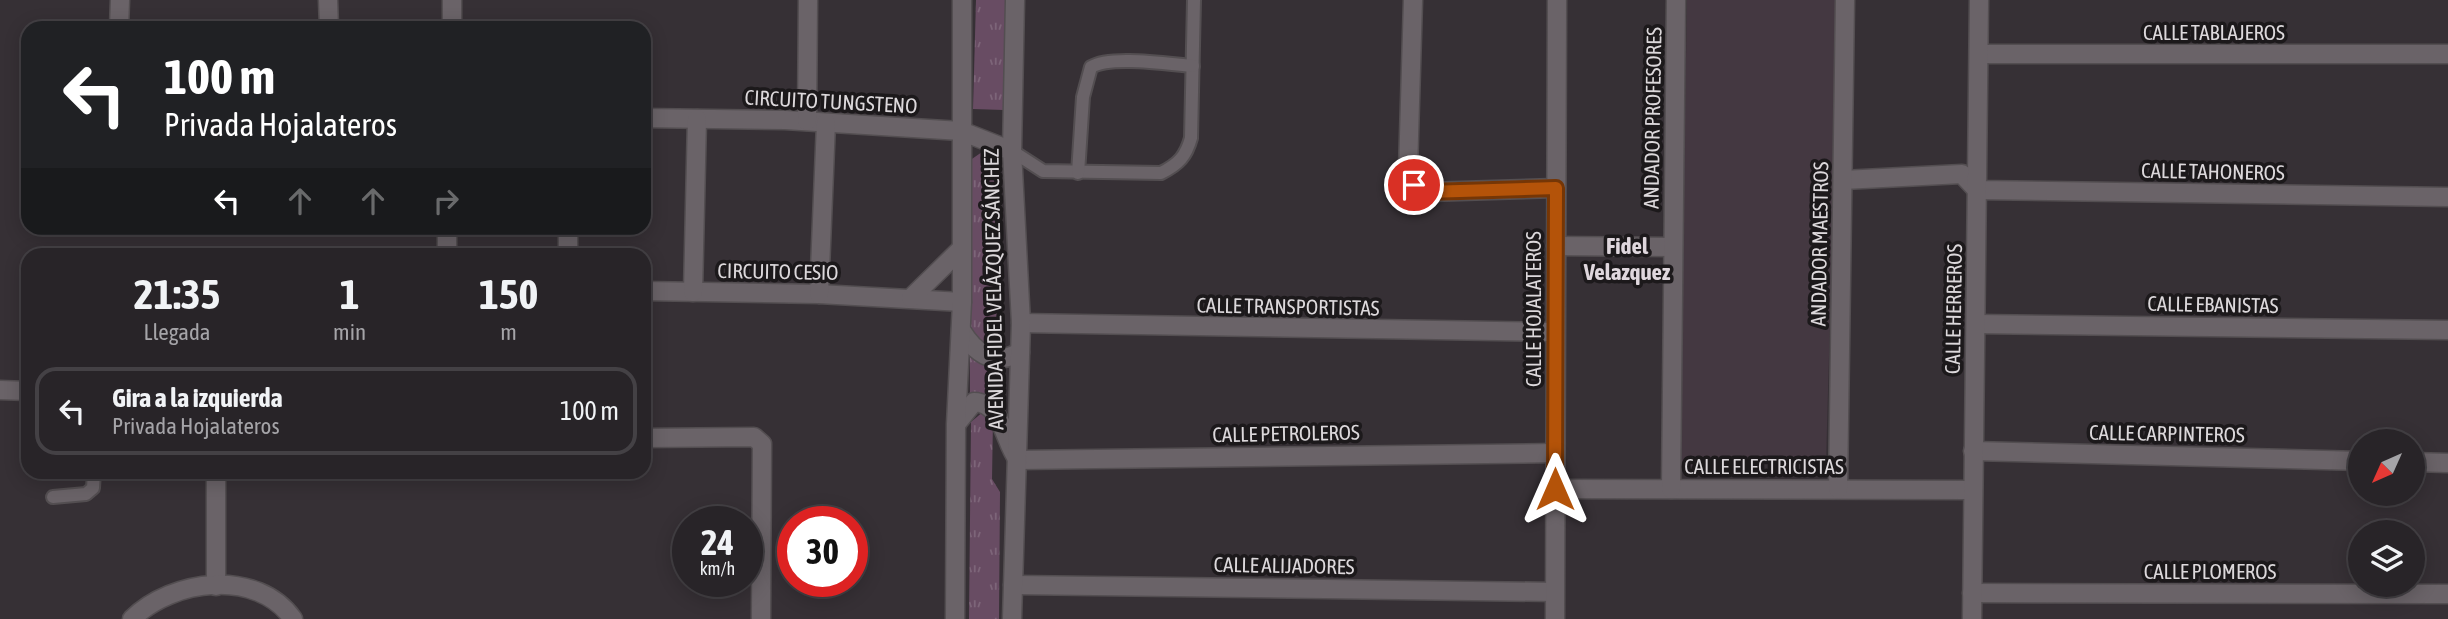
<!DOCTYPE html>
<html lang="es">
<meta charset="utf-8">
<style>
:root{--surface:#282428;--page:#343034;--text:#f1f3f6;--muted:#a5a4a8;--line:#444145}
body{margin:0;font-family:"Asap Condensed",sans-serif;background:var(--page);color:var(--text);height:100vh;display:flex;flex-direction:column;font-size:26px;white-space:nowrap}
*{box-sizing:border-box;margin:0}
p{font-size:23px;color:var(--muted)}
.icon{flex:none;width:38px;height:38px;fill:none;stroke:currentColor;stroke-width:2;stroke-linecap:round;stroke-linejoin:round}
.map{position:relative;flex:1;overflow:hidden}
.panel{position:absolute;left:21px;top:248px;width:630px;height:231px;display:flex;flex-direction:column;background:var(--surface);border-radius:21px;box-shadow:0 4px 18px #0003,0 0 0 2px var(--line)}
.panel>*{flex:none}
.hud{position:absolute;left:21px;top:21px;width:630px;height:214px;border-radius:21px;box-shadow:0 4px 18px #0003,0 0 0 2px var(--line);background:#202124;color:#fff;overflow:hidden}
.needle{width:46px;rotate:225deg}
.buttons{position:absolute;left:2348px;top:429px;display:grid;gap:14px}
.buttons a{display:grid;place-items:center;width:77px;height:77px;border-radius:50%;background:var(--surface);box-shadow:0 4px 18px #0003,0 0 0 2px var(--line);font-size:35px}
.speed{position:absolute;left:672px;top:506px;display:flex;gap:14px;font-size:35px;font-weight:700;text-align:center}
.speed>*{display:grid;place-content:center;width:91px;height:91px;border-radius:50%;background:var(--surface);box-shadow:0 4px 18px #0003,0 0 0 2px var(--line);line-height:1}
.speed small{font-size:18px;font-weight:400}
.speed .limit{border:10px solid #d22;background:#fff;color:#111}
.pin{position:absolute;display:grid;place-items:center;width:60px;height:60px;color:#fff;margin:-30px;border:4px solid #fff;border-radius:50%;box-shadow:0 2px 7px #0007}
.me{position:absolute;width:77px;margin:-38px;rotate:0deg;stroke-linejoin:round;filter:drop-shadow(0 0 5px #0008)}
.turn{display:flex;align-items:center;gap:24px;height:147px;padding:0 28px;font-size:32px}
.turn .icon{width:91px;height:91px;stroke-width:2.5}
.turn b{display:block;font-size:49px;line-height:60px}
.lanes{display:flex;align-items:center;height:66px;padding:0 28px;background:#0003;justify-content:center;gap:35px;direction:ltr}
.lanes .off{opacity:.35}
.eta{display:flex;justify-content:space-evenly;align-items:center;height:119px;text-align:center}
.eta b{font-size:42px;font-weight:700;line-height:49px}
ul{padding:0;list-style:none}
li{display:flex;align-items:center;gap:21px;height:88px;margin:0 14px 10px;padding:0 14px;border:4px solid var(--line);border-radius:21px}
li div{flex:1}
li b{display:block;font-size:26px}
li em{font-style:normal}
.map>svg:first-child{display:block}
.built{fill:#443841}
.grass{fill:url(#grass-tufts)}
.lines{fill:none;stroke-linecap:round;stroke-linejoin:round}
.lane-casing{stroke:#534e51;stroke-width:16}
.street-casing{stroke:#534e51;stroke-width:21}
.secondary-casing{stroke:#534e51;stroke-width:21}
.lane{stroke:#6a6368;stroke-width:12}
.street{stroke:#6a6368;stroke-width:18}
.secondary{stroke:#6a6368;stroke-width:18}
.route-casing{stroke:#753606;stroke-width:18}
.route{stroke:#b45309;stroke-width:12}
.labels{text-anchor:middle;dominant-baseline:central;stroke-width:7;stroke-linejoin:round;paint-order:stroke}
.street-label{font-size:21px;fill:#dcd8db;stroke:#1c191b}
.neighbourhood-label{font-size:23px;font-weight:bold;fill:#dfd7dd;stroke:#1c191b}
</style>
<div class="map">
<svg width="2448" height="619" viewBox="0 0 2448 619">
<defs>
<pattern id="grass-tufts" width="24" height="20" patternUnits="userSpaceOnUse" patternTransform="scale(1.75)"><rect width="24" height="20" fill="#684c63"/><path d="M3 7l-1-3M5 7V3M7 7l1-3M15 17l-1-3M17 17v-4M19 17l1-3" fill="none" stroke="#7d6579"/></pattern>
</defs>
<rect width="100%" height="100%" fill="#363035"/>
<polygon class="built" points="1687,0 1839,0 1826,462 1679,467"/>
<g class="grass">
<polygon points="976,0 1007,0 1004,110 973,109"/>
<polygon points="982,152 997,163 1001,401 987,394 970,393 969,161"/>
<polygon points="984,411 993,418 992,479 1000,492 999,619 969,619 971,422"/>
</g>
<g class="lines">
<defs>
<g id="lane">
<path d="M 1012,151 L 1043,171 L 1161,173 C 1179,164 1186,156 1191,138 L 1194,0"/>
<path d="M 1078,173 L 1083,97 L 1091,67 C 1110,55 1168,64 1193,66"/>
<polyline points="53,497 86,494 93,488 94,472"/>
</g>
<g id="street">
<polyline points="328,0 329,28"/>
<polyline points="1413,0 1408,170 1414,185 1427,192 1556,188"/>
<polyline points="119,28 120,0"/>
<polyline points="452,28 452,0"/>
<polyline points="1979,54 2448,54"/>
<polyline points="644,118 785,120 961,131 1012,151"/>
<polyline points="807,121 808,0"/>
<polyline points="1843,180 1962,174 1977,190 2448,197"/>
<polyline points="1556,246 1673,247"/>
<polyline points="447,256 447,228"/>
<polyline points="568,256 568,228"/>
<polyline points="644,291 819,294 962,302"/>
<polyline points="693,292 697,119"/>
<polyline points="819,294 826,123"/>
<polyline points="911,298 960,250"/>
<polyline points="1021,323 1555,332"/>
<polyline points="1977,324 2448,330"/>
<polyline points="0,390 28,391"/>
<polyline points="644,438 754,437 762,444 761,619"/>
<polyline points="1973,451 2361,461"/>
<polyline points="1018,460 1555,453"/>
<polyline points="2413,462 2448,463"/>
<polyline points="216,472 216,586"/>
<polyline points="1555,489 1972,490"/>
<polyline points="1671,489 1676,0"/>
<polyline points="1838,489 1845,0"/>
<polyline points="1013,585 1554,592"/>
<polyline points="1972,593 2448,594"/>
<path d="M 132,619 C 172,579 257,568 293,619"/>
<polyline points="1555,619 1557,0"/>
<polyline points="1972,619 1979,0"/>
</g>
<g id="secondary">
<path d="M 961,330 C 975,353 993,367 1020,352"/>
<path d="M 958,422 L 974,402 C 1003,403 1003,440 1018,460"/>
<polyline points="955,619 956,424 962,302 962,0"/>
<polyline points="1012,619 1021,323 1012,151 1015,0"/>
</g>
</defs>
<use href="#lane" class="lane-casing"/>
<use href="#street" class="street-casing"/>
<use href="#secondary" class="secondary-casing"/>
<use href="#lane" class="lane"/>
<use href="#street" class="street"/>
<use href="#secondary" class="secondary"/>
</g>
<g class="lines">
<defs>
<polyline id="route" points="1414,185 1427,192 1556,188 1555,489"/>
</defs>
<use href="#route" class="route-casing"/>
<use href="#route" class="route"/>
</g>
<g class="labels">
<g class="street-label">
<text x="2214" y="32">CALLE TABLAJEROS</text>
<text transform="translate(831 101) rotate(3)">CIRCUITO TUNGSTENO</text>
<text transform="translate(1652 118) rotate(-89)">ANDADOR PROFESORES</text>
<text transform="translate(2213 171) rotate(1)">CALLE TAHONEROS</text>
<text transform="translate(1819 244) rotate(-89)">ANDADOR MAESTROS</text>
<text transform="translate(778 271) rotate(1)">CIRCUITO CESIO</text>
<text transform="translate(993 289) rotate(-91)">AVENIDA FIDEL VELÁZQUEZ SÁNCHEZ</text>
<text transform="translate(2213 304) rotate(1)">CALLE EBANISTAS</text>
<text transform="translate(1288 306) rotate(1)">CALLE TRANSPORTISTAS</text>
<text transform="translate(1533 309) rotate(-90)">CALLE HOJALATEROS</text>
<text transform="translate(1953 309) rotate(-89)">CALLE HERREROS</text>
<text transform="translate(1286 433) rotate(-1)">CALLE PETROLEROS</text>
<text transform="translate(2167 433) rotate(1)">CALLE CARPINTEROS</text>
<text x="1764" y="466">CALLE ELECTRICISTAS</text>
<text transform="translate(1284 565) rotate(1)">CALLE ALIJADORES</text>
<text x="2210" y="571">CALLE PLOMEROS</text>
</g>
<g class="neighbourhood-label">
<text x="1627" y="246">Fidel<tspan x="1627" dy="26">Velazquez</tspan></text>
</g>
</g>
</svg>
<div class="buttons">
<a><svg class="needle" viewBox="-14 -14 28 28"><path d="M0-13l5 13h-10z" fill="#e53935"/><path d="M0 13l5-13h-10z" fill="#a5a4a8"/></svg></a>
<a><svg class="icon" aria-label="layers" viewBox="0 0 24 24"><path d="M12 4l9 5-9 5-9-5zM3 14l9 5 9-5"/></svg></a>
</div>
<div class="speed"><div>24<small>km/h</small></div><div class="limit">30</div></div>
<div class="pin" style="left:1414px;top:185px;background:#d93025"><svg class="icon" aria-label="arrive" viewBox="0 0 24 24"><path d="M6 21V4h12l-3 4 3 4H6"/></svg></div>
<svg class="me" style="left:1555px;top:489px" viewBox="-20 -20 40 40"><path d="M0-17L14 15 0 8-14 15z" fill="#b45309" stroke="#fff" stroke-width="4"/></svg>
<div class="hud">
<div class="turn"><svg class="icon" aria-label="left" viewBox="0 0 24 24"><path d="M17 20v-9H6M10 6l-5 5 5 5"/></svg><div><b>100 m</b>Privada Hojalateros</div></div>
<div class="lanes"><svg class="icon" aria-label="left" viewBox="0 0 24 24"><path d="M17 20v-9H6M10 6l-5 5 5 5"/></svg><svg class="icon off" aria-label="ahead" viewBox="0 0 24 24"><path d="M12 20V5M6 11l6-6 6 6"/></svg><svg class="icon off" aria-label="ahead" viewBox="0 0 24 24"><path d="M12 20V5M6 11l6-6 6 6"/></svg><svg class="icon off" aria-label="right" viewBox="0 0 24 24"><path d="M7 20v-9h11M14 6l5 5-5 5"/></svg></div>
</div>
<section class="panel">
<div class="eta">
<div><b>21:35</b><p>Llegada</p></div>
<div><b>1</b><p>min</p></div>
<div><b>150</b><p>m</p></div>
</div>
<ul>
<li><svg class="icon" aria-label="left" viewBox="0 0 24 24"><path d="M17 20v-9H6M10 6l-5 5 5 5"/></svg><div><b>Gira a la izquierda</b><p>Privada Hojalateros</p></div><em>100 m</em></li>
</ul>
</section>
</div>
